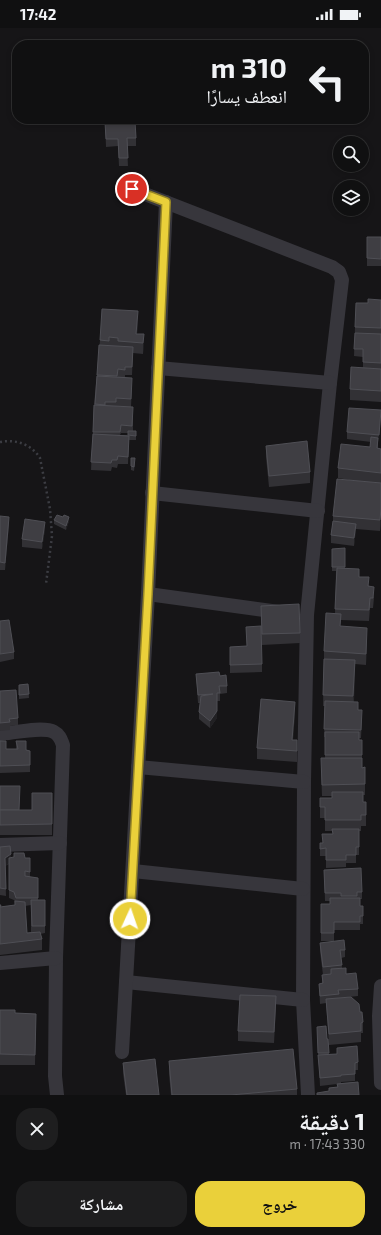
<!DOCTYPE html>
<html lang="ar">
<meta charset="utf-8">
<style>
:root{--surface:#101011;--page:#1e1e1f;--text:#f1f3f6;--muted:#9c9d9f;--line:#303031;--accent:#ead03a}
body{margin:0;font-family:"Exo 2","Noto Naskh Arabic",sans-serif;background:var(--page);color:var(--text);direction:rtl;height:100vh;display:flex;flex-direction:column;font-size:15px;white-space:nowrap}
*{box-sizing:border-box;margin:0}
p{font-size:13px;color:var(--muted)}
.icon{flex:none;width:22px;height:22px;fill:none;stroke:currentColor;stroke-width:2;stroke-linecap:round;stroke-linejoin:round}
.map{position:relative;height:1067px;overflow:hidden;direction:ltr}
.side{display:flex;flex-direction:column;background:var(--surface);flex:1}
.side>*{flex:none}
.guide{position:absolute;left:12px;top:12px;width:357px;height:84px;border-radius:16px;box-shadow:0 2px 6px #0003,0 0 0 1px var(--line);direction:rtl;background:#101011;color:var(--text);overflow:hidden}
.controls{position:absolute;left:333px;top:108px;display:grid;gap:8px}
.controls a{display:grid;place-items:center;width:36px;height:36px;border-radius:50%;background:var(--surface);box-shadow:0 2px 6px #0003,0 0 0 1px var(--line);font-size:20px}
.pin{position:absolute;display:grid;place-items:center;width:34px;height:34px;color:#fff;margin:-17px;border:2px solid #fff;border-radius:50%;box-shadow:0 1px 4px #0007}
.me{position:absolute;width:44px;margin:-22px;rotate:3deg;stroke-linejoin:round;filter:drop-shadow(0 0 3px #0008)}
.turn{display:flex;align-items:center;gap:14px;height:84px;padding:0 16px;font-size:18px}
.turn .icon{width:52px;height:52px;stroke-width:2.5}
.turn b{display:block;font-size:28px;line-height:34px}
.round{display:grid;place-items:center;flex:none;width:42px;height:42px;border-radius:16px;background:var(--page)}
.summary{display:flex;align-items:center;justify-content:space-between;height:68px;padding:0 16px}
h1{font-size:24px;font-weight:700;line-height:30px}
.button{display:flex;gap:8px;margin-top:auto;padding:8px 16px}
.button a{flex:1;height:46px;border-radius:16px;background:var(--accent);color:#111;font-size:16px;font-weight:700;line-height:46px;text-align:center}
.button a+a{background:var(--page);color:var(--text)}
.status{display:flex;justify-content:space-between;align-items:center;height:28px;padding:0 20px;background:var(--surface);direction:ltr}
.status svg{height:11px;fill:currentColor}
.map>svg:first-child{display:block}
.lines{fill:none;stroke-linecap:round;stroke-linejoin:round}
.path{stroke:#3c3d43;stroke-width:2.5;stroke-dasharray:2 3;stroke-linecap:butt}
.street{stroke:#37363c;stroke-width:14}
.wall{fill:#323135;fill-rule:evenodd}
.shaded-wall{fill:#212023}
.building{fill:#3f3e43;stroke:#4f4f55}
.route-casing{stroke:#988726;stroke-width:10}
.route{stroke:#ead03a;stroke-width:7}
</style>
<div class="status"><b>17:42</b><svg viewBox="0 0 49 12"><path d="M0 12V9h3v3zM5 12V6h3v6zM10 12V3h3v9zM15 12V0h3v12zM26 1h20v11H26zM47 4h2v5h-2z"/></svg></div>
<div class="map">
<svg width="381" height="1067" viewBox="0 0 381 1067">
<rect width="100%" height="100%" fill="#161517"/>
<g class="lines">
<path class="path" d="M 0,414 C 16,411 31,416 40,430 L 50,481 L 52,508 L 46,556"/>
<g class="street">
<polyline points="132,161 332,239 339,244 342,252 330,355 307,587 304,754 303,972 308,1067"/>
<polyline points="158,340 330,355"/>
<polyline points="152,465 318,483"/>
<polyline points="148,566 279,584"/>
<path d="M 0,706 C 13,705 43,698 54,704 C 60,707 61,712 63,717 L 56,930 L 55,1048 L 57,1067"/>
<polyline points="138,739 304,754"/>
<polyline points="0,817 60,815"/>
<polyline points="133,843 303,861"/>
<polyline points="0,935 56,930"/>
<polyline points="126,954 303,972"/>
<polyline points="381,958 379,988 381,1055"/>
<polyline points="122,1024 148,566 166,174"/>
</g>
</g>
<g class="wall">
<polygon points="105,94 136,110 136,118 127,118 128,138 119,138 118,118 106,119"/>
<polygon points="381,209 381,238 367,238 367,230"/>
<polygon points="381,272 381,374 350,372 350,361 363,339 363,329 354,328 355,299 368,275"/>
<path d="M 138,294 L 137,306 L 144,306 L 143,326 L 133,325 L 132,347 L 125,347 L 125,349 L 132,358 L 131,379 L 116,378 L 133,387 L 133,403 L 136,403 L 136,412 L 129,412 L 128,436 L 118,436 L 117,440 L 112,439 L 111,443 L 91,442 L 94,377 L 100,312 ZM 121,405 L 128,405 L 128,407 L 120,407 Z"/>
<polygon points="381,390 378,414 378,420 381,421 381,491 380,503 356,501 354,518 331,515 331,507 333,493 333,488 355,453 338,450 338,440 370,419 371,414 347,411 347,404"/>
<polygon points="266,418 310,444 310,455 269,459 266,429"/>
<polygon points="135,434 134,443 131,442 131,438"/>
<polygon points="0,488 9,496 5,542 0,542"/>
<polygon points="54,492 69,493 66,502 54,496"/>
<polygon points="45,501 42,521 22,519 22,511"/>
<polygon points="345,520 345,540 359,549 369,558 374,570 373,580 370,580 369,593 341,592 340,598 367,611 366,637 355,636 354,674 362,690 361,710 359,710 359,712 362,712 362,740 365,739 365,767 363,767 363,774 366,774 366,798 361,798 361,803 359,803 359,827 356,827 356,835 346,835 346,839 326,840 326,828 320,828 320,815 322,815 333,806 332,803 325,803 325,790 320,790 320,770 332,770 332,768 322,768 321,741 325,730 325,709 324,709 325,678 323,678 324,634 324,623 335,585 336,543 332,543 332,521"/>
<polygon points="261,578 300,605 300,615 262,617"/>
<polygon points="0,593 14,624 14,631 0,634"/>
<polygon points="246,599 262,636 262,644 230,645 230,619 247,618"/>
<polygon points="196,646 220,648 227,658 227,665 220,666 220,673 217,673 217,690 210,700 199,691 199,684 200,675 198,675"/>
<polygon points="28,656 29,670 19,671 19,657"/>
<polygon points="0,663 18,690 18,697 10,698 10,702 0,703"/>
<polygon points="295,685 293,712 297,723 297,734 257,731 257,720"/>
<polygon points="0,713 6,721 16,721 16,713 26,722 30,731 30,744 0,745"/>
<polygon points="0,758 19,782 32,782 52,765 52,807 0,807"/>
<path d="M 0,819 L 11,830 L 30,830 L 30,849 L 38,850 L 38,872 L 45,898 L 45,905 L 40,906 L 42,911 L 42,922 L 0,927 L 0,877 L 1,879 L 15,877 L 14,872 L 9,870 L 9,836 L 5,838 L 6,868 L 0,867 ZM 31,877 L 31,904 L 27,905 L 25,878 Z"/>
<polygon points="324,842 362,864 362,871 360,871 360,878 363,878 363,896 360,896 360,902 334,902 334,913 321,913 321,876 330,876 330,873 325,873"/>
<polygon points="320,915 345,922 345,929 341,930 342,940 358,961 358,968 339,970 360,984 363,994 363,1005 361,1005 361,1014 329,1017 326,975 320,976 319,956 322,956 322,947 323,947 320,923"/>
<polygon points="276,979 274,1015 238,1013 238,1003"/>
<polygon points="0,982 15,985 36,986 35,1037 0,1037"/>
<polygon points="317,1002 327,1011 328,1011 329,1026 337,1026 337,1020 358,1034 358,1042 355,1042 355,1053 341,1054 341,1055 358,1054 329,1064 329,1060 337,1059 337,1056 320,1058"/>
<polygon points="169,1033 297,1061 297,1067 171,1067 169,1046"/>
<polygon points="123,1035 159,1067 126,1067 123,1045"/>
</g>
<g class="shaded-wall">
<polygon points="138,283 138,294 136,316 136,306"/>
<polygon points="144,306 144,317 143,326 143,315"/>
<polygon points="381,382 381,390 379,414 379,407"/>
<polygon points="381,480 381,491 380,503 380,492"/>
<polygon points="9,489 9,496 5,542 5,535"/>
<polygon points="69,489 69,493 66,502 66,498"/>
<polygon points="45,494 45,501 42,521 42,514"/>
<polygon points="356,496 356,503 354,518 354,510"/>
<polygon points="367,600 367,611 366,637 366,626"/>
<polygon points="355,632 355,643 353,679 353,668"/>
<polygon points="295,674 295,685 292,723 292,712"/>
<polygon points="217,683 217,690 210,700 210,693"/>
<polygon points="11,826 11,834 5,838 5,830"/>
</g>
<g class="building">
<polygon points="135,93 136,110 127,110 128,130 119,130 118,111 106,111 105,94"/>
<polygon points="367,209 381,209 381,231 367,230"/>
<polygon points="368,271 381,272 381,300 355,299 356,275 368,275"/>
<polygon points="102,281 138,283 136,306 144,306 143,315 118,313 118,310 109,309 109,313 100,312"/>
<polygon points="355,305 381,306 381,335 363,334 363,321 354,321"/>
<polygon points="99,317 133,319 132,339 125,339 125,342 118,341 117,348 97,347"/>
<polygon points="351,339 381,341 381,363 350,361"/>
<polygon points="97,348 132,350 131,371 116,370 116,374 105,374 105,377 95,376"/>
<polygon points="94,377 133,379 132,398 121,397 120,404 93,404"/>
<polygon points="349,380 381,382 379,407 347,404"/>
<polygon points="128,403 136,403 136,408 128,407"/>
<polygon points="93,406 129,408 128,429 118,428 117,432 112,432 111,435 91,434"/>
<polygon points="371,409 378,410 377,420 381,421 381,445 338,440 341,416 370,419"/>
<polygon points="307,413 310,444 269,448 266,418"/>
<polygon points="131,430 135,430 134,439 131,438"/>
<polygon points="337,451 381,455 381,480 380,492 333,488"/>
<polygon points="57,487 63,489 64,487 69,489 66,498 54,492"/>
<polygon points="0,488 9,489 5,535 0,534"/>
<polygon points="25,491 45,494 42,514 22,511"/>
<polygon points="333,493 356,496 354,510 331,507"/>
<polygon points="345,520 345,539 332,539 332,521"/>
<polygon points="337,540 359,541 359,549 369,549 368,558 374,559 373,570 370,570 369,582 335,581"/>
<polygon points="299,576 300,605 262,606 261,578"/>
<polygon points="326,585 341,586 340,598 367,600 366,626 324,623"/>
<polygon points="9,592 14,624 0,626 0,593"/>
<polygon points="261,598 262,636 230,637 230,619 247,618 246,599"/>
<polygon points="324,631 355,632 353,668 323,667"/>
<polygon points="219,644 220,648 226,647 227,658 219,658 220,665 217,665 217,683 210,693 199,684 201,668 213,666 198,667 196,646"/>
<polygon points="28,656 29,666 19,667 19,657"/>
<polygon points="16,662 18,690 9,691 10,694 0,695 0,663"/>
<polygon points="261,671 295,674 292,712 297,712 297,723 257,720"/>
<polygon points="325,673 358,674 358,682 362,682 361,702 324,701"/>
<polygon points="325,704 359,704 359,712 362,712 362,727 325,727"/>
<polygon points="0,713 6,713 6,721 18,721 16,713 26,713 26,722 30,723 30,737 0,738"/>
<polygon points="321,730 362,730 362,740 365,739 365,756 322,757"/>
<polygon points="0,758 20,758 19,782 0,782"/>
<polygon points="332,764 363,764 363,774 366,774 366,787 361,787 361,792 325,792 325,779 320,779 320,770 332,770"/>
<polygon points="32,765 52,765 52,796 0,797 0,782 32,782"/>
<polygon points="332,801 359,801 359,819 356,819 356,827 346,827 346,832 326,832 326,820 320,821 320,815 323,815 322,806 333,806"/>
<polygon points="10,818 11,826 5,830 6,861 0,860 0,819"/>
<polygon points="14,825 24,825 25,830 30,830 30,844 25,843 25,848 38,850 38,870 16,870 14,864 9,862 9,830 14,829"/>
<polygon points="361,840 362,864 357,864 357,868 341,868 341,865 325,865 324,842"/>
<polygon points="330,870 360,870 360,878 363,878 363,888 360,888 360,894 334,894 334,905 321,905 321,876 330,876"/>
<polygon points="31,872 45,872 45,898 32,898"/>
<polygon points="15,873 25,874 27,905 40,904 42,911 0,916 0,877 1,877 0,879 15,877"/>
<polygon points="344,912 345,922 340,922 342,937 323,939 320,915"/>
<polygon points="346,940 346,946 356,945 358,961 338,962 339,966 320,968 319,956 323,955 322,947 331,946 331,941"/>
<polygon points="240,967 276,968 274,1004 238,1003"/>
<polygon points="351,969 359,976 360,984 362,984 363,994 361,995 361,1003 329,1006 326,971"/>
<polygon points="0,982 15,982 15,985 36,986 35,1027 0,1026"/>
<polygon points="326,998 327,1011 328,1011 329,1025 318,1025 317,999"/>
<polygon points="357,1018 358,1034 355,1035 355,1046 341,1047 341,1048 320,1050 318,1027 337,1026 337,1020"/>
<polygon points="293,1021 297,1061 231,1067 172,1067 169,1033"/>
<polygon points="155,1031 159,1067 127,1067 123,1035"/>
<polygon points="358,1054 359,1067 317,1067 317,1065 329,1063 329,1060 338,1059 337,1056"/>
</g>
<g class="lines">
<defs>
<polyline id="route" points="130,891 148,566 166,174 132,161"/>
</defs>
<use href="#route" class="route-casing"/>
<use href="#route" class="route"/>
</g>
</svg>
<div class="controls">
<a><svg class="icon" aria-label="search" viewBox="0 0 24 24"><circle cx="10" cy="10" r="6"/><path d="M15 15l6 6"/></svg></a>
<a><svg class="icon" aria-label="layers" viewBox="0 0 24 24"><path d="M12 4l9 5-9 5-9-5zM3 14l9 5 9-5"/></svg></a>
</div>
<div class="pin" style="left:132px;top:161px;background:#d93025"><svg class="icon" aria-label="arrive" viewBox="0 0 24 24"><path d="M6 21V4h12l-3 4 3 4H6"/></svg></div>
<svg class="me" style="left:130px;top:891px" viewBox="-20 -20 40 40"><circle r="17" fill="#ead03a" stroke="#fff" stroke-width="3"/><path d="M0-11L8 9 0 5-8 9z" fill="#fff"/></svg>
<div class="guide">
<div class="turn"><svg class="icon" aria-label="left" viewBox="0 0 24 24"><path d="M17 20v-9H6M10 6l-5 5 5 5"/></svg><div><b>310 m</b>انعطف يسارًا</div></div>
</div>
</div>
<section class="side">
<div class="summary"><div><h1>1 دقيقة</h1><p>330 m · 17:43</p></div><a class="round"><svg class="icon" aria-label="close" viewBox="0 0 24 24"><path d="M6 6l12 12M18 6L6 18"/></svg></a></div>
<div class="button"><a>خروج</a><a>مشاركة</a></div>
</section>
